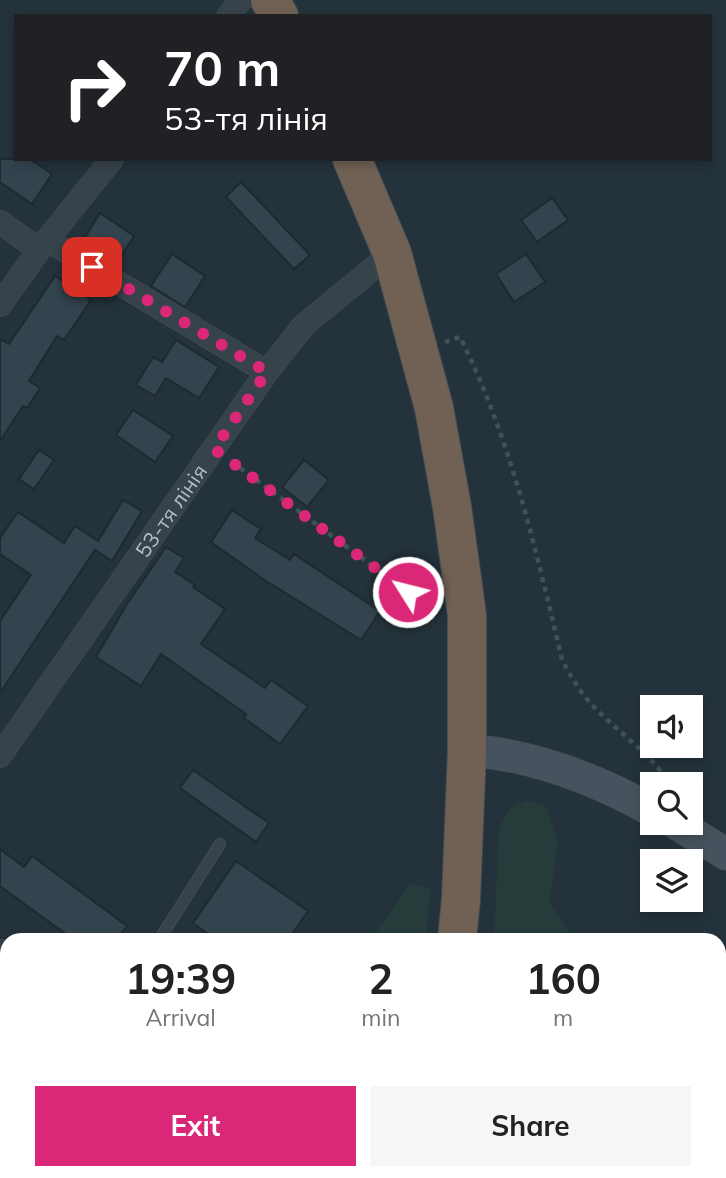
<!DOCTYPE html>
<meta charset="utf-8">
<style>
:root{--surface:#fff;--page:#f6f6f6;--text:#222;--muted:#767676;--accent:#db2777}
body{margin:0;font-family:Mulish,sans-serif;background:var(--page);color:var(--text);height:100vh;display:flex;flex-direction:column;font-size:26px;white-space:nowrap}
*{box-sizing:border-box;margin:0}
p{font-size:23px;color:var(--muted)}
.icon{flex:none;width:38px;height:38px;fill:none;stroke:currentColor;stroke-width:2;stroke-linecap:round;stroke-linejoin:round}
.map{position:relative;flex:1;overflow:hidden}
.details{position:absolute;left:0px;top:933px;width:726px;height:247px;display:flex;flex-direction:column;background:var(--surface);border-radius:21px 21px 0 0;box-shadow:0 4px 10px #0003}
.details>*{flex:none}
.guide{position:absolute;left:14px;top:14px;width:698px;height:147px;border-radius:0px;box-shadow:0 4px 10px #0003;background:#202124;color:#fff;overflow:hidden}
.controls{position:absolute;left:640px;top:695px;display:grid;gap:14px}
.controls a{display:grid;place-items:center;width:63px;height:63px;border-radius:0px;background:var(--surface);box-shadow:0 4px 10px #0003;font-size:35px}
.pin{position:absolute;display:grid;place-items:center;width:60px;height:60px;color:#fff;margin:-30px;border-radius:14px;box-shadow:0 4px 10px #0006}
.me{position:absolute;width:77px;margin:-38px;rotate:306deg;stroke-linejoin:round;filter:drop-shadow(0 0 5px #0008)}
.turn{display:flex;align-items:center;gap:24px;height:147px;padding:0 35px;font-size:32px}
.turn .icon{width:91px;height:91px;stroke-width:2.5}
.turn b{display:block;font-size:49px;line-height:60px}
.eta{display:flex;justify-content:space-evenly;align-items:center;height:119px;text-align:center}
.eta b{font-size:42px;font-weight:700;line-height:49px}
.cta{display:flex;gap:14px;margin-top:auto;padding:14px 35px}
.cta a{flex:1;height:80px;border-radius:0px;background:var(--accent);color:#fff;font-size:28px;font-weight:700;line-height:80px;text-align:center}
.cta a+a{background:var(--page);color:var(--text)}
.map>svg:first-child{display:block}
.green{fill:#263c3b}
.building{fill:#33444f;stroke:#1e2a32;stroke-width:2}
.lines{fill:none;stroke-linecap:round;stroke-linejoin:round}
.lane-casing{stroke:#434f57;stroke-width:12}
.street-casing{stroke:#434f57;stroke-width:24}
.secondary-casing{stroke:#434f57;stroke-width:33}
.highway-casing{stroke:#424e56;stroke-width:40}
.path{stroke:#3e5452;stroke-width:4.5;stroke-dasharray:5 5;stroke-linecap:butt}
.lane{stroke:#37434b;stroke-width:10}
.street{stroke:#37434b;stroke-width:23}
.secondary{stroke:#46535e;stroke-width:32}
.highway{stroke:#716155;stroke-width:38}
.route{stroke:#db2777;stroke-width:12;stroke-dasharray:0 21.6}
.labels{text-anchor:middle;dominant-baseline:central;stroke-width:7;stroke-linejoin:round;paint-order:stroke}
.street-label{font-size:21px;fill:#b3bec7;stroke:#1d2830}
</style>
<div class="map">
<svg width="726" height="1178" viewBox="0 0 726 1178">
<rect width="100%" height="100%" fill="#24323b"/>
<g class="green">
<polygon points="528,800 546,806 558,843 549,902 574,940 494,940 499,828 510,808"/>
<polygon points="410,883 431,888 425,940 371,940"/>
<polygon points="726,1068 726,1178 552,1178 550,1173 719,1172 719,1070"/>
<polygon points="202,1172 297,1173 306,1178 198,1178"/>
</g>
<g class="building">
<polygon points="0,159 30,159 52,174 32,204 0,182"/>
<polygon points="241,182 310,255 294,269 226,197"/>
<polygon points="552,198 568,220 537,242 521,220"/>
<polygon points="100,213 134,236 116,264 82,242"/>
<polygon points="172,254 205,276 185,307 151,286"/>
<polygon points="526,254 545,282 514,302 496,274"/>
<polygon points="55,276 91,300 64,340 57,336 29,381 40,388 27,408 23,406 0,441 0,339 9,344"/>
<polygon points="176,340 219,367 199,398 166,378 155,396 136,385 153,357 162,362"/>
<polygon points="133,410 173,436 155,462 116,435"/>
<polygon points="39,450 54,460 34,489 19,479"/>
<polygon points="304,460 329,480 307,507 282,487"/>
<polygon points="123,500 142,511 112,561 95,550 0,693 0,621 31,575 0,554 0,538 18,512 64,543 75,526 98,541"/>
<polygon points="232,510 261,529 255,538 290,560 294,554 380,611 361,640 263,579 211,542"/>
<polygon points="166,547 184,558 175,572 195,585 193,587 225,609 201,644 265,688 271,680 308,706 280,744 244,718 246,714 161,654 141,686 96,657 127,604"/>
<polygon points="193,770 269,823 256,842 180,788"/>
<polygon points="0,849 24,867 32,856 127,926 116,940 74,940 0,886"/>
<polygon points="236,861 308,911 288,940 216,940 193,923"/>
</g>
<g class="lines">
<defs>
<g id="lane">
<polyline points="159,940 220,844"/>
<polyline points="438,1172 438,1178"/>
<polyline points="24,1178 28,1172"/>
<polyline points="266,1178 268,1172"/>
</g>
<g id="street">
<polyline points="228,16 241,0"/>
<polyline points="0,222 39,250"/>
<polyline points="47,240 267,372"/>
<polyline points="0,305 39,250 112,159"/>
<path id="s1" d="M 0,756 L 267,372 L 304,325 L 392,253"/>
<polyline points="0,951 7,956"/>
<polyline points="343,1172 357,1178"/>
</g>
<g id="secondary">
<path d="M 467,750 C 533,755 596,779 653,811"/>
<polyline points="674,822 726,854"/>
</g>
<g id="highway">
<polyline points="270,0 279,16"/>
<polyline points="352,159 392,253 434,408 452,507 467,615 467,750 461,899 457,940"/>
<polyline points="399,1178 401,1172"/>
</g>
</defs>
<use href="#lane" class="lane-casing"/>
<use href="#street" class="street-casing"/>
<use href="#secondary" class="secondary-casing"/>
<use href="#highway" class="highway-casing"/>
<g class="path">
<path d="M 445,342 L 460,337 C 511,439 536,550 562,660 C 571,677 580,692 593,706 C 618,732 650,753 670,784"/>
<polyline points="232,462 408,592"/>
<polyline points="295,1178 297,1172"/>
</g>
<use href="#lane" class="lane"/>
<use href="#street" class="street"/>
<use href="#secondary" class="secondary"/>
<use href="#highway" class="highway"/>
</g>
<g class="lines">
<polyline class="route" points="92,267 267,372 214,449 408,592"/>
</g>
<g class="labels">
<g class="street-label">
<text stroke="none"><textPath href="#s1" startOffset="299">53-тя лінія</textPath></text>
</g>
</g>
</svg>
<div class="controls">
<a><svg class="icon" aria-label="sound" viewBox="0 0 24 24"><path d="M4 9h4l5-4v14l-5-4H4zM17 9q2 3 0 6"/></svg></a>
<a><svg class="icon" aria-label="search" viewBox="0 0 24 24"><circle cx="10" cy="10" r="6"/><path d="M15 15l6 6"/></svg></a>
<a><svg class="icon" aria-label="layers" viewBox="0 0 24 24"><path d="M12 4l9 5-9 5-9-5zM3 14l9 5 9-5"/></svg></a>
</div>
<div class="pin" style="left:92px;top:267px;background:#d93025"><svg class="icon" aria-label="arrive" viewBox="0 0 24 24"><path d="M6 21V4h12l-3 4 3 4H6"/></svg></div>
<svg class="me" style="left:408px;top:592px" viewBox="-20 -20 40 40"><circle r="17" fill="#db2777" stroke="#fff" stroke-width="3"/><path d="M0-11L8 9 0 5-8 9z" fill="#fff"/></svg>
<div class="guide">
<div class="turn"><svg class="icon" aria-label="right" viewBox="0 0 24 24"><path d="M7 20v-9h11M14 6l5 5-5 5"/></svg><div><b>70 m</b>53-тя лінія</div></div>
</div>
<section class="details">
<div class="eta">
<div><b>19:39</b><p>Arrival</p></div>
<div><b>2</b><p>min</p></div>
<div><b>160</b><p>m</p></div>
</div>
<div class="cta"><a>Exit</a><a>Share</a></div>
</section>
</div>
